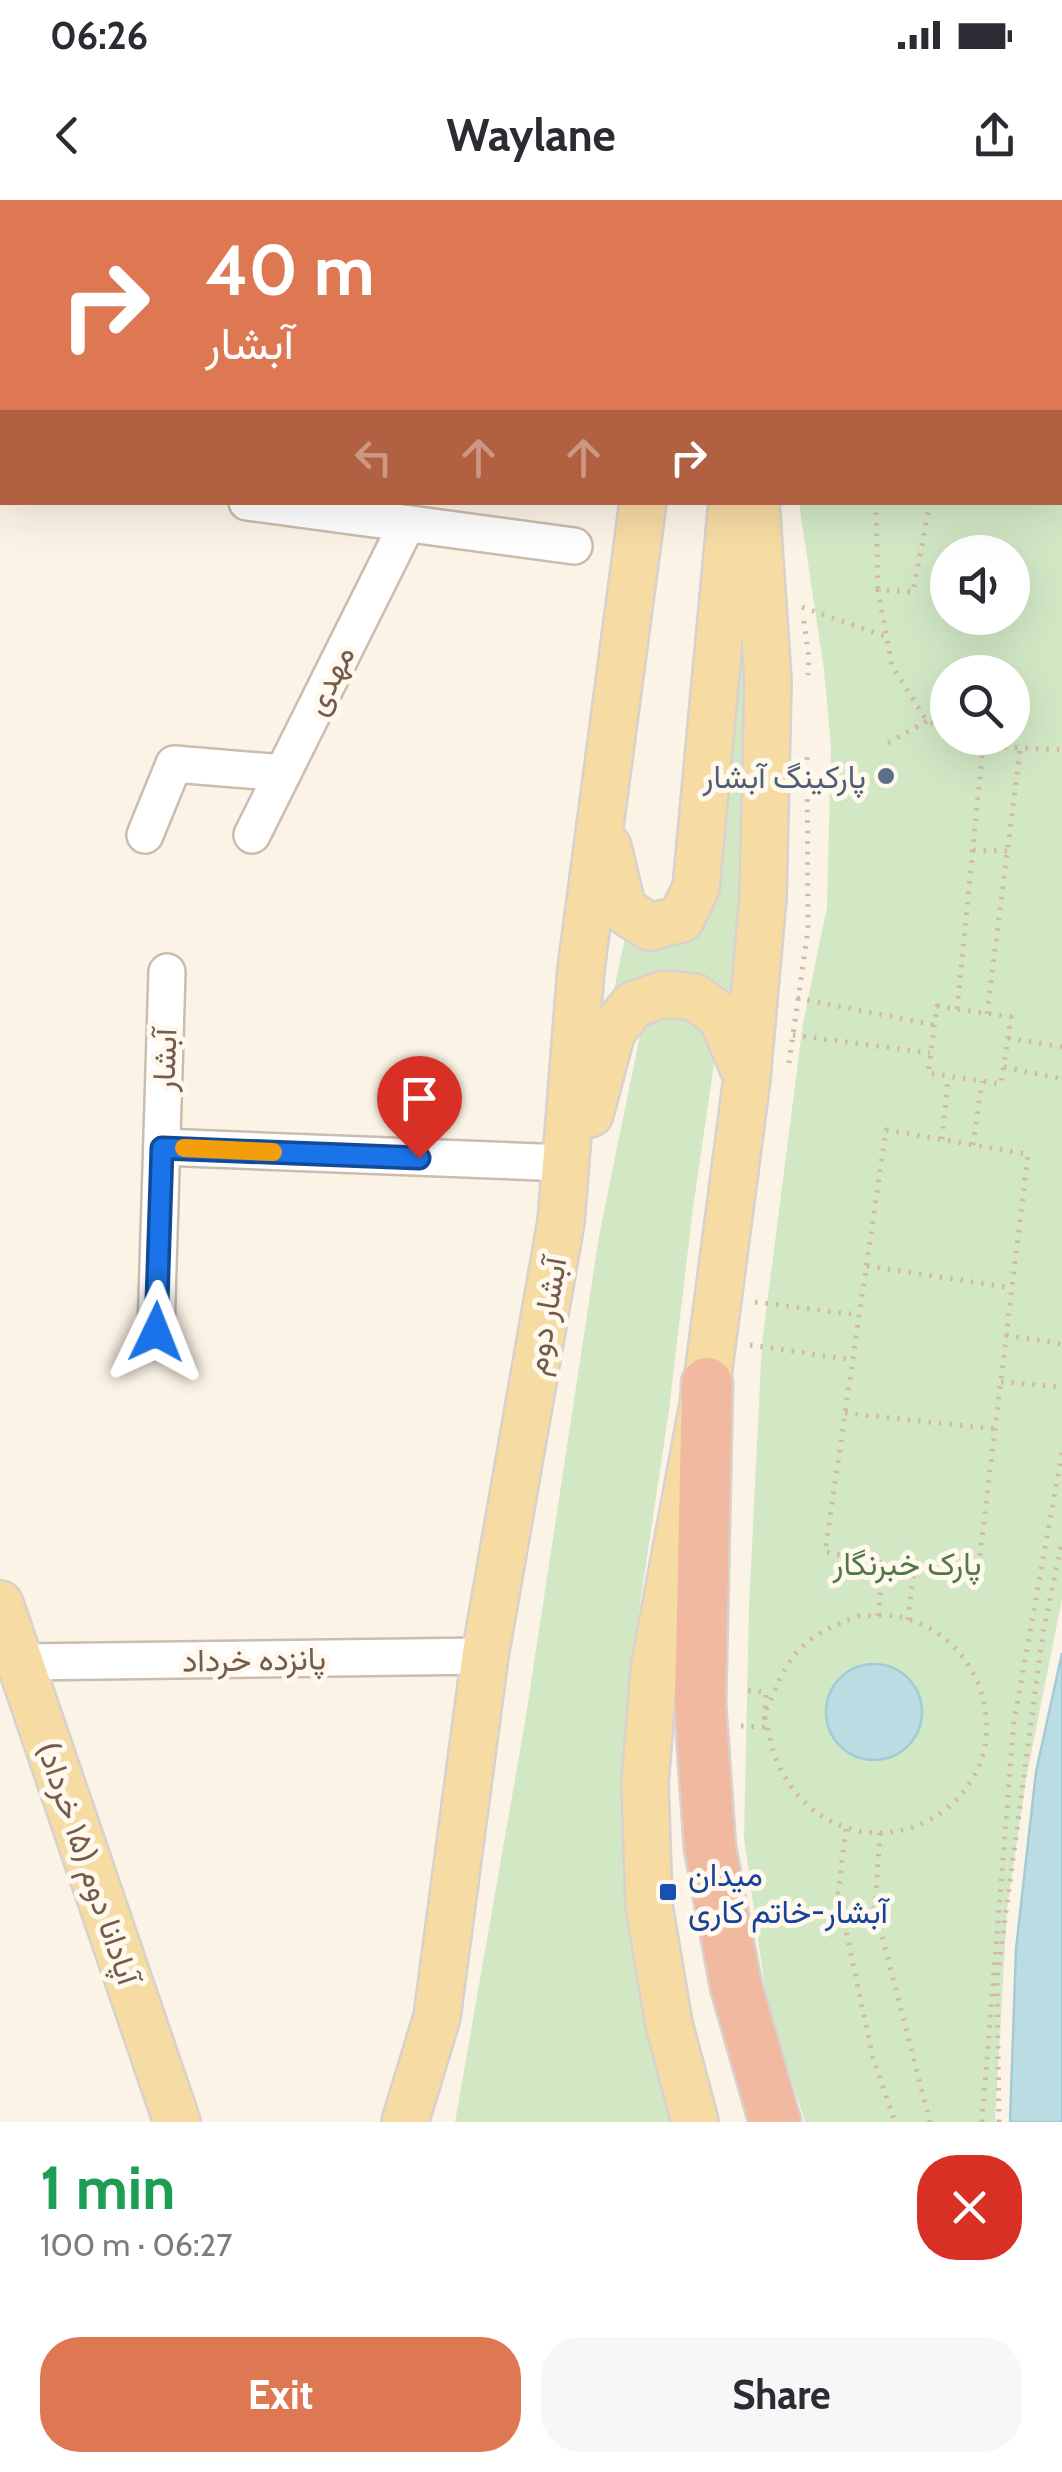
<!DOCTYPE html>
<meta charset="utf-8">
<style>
:root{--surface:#fff;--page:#f7f7f7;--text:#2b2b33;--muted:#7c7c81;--accent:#de7852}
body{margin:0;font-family:Cabin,Vazirmatn,sans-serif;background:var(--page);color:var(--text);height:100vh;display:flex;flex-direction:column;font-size:38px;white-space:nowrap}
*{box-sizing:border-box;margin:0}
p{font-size:32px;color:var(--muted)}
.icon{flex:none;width:55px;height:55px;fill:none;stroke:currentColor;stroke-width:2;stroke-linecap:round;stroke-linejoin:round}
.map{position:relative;height:1922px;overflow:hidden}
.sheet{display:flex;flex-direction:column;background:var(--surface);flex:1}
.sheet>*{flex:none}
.top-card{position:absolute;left:0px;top:0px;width:1062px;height:305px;box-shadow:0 10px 40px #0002;background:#de7852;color:#fff;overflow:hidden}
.buttons{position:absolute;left:930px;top:335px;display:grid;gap:20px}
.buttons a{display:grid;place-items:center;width:100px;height:100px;border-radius:50%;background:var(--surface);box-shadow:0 10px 40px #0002;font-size:50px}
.pin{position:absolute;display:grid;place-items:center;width:85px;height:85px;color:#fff;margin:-102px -42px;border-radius:50% 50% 50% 0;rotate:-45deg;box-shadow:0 0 10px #0007}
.pin .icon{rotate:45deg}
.me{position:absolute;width:110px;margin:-55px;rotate:2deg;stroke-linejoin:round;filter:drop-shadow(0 0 8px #0008)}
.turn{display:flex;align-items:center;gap:35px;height:210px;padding:0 40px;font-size:45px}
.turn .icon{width:130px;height:130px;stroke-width:2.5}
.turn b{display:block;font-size:70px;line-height:85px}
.lanes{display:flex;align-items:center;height:95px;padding:0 40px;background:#0003;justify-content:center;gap:50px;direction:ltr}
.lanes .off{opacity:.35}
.round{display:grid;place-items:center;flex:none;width:105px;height:105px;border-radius:40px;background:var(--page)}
.summary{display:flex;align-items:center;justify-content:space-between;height:170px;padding:0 40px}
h1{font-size:60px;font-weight:700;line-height:75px;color:#1e9e55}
.button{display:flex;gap:20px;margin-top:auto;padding:20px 40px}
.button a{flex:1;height:115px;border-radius:40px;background:var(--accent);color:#fff;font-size:40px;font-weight:700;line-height:115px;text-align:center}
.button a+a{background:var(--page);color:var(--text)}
.status{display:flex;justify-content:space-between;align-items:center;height:70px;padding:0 50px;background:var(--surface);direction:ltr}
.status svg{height:28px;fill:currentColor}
header{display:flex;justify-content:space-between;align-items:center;height:130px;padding:0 40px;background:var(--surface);font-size:45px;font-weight:700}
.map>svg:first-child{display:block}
.green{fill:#d2e8c5;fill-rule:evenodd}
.water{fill:#bcdce4;stroke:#a3cbd5;stroke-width:2.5}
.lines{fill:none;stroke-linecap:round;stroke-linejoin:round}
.minor-casing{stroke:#ccbcad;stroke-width:40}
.major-casing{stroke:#d8d1cd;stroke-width:50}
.highway-casing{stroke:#d8d1cd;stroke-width:55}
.path{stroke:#d4b8a3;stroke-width:5;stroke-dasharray:2.5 8;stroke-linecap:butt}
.minor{stroke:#fff;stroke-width:35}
.major{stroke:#f6dba3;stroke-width:45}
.highway{stroke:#f2b9a1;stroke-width:50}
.route-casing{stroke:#114b97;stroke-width:25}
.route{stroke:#1a73e8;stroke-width:18}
.slow{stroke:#f59e0b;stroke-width:18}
.service-dot{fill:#5c6f8a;stroke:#fef8ed;stroke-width:4}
.transit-dot{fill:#1a4fb4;stroke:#fef8ed;stroke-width:4}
.labels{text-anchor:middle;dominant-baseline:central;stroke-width:10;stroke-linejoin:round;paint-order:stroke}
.street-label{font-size:32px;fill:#735c4c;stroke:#fef8ed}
.service-label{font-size:32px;fill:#4e5e75;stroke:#fef8ed;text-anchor:end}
.park-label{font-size:32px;fill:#527845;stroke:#fef8ed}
.transit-label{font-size:32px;fill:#164399;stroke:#fef8ed;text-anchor:start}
</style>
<div class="status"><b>06:26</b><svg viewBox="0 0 49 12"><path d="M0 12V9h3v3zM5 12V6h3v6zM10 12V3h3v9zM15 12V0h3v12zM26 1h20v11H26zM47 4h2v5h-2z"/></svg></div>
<header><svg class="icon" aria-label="back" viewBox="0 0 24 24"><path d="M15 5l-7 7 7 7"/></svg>Waylane<svg class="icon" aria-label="share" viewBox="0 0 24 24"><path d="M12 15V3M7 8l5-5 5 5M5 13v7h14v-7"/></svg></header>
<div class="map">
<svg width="1062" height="1922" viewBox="0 0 1062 1922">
<rect width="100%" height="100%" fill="#fbf4e6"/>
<g class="green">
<path d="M 795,0 L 1062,0 L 1062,1399 L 1026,1579 L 1007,1710 L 995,1922 L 805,1922 L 766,1797 L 744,1638 L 749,1405 L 762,1143 L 803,823 L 827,707 L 831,546 L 824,470 L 799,303 L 1060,302 L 1060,2 L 795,2 ZM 948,352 L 1012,352 L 1012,418 L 948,418 ZM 948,472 L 1012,472 L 1012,538 L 948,538 Z"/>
<polygon points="735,379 755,538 737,807 611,804 626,733 645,746 675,745 696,729"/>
<polygon points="666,814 699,821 712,838 714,864 693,1008 669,1210 632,1458 624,1576 680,1922 455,1922 525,1522 599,1036 640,835 653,821"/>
</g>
<g class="water">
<polygon points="1062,1453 1062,1922 1010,1922 1016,1749 1036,1572"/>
<circle cx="874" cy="1512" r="48"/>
</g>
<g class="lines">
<defs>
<g id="minor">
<polyline points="0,267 2,267"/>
<polyline points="247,302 574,346"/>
<polyline points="145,635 174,564 283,573"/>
<polyline points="252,635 407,324"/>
<polyline points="162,947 565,963"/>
<polyline points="156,1132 167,772"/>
<polyline points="22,1462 485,1456"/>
</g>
<g id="major">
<polyline points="679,2 679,0"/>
<polyline points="754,2 754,0"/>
<polyline points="608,647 623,710 650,727 681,719 696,688 732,302"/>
<polyline points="590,914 612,831 633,805 663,794 694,797 721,816 745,872"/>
<polyline points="0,1404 177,1922"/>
<polyline points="405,1922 437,1817 485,1456 561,1022 581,769 643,302"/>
<polyline points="695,1922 669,1824 649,1706 645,1584 654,1469 707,1183 747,878 763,697 768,481 756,302"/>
</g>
<polyline id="highway" points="707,1183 700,1504 710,1648 736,1786 775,1922"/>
</defs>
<use href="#minor" class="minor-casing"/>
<use href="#major" class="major-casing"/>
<use href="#highway" class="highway-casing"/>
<g class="path">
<polyline points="890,2 891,0"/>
<polyline points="989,2 989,0"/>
<polyline points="876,302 878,390"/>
<polyline points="930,302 913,392 878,390 892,466 927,521 948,530"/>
<polyline points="802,407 887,437"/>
<polyline points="804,421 809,458 808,475"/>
<polyline points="964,538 983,546 1062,550"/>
<polyline points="888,543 927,521"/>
<polyline points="973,650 1007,651"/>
<polyline points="797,798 934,825"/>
<polygon points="937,806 1011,817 1001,884 928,873"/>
<polyline points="957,809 983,546"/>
<polyline points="987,814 1020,550"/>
<polyline points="793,835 930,853"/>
<polyline points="1008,838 1062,847"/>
<polyline points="789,863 808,730 807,551"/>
<polyline points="1004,867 1062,879"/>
<polygon points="886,930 1028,954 978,1371 884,1363 825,1352"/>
<polyline points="942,939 948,878"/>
<polyline points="973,945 982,881"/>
<polyline points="867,1066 1012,1088"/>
<polyline points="755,1102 859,1115"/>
<polyline points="1006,1135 1062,1144"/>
<polyline points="750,1145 853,1160"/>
<polyline points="1001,1182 1062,1187"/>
<polyline points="845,1213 995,1229"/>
<path d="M 858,1416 C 870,1416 884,1414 896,1416 C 957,1428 995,1486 985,1546 C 980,1576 958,1603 933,1618 C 863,1657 787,1615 770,1539 C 769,1532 765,1523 765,1516 C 765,1510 770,1501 773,1495 C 791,1448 812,1433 858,1416 Z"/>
<polyline points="878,1416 884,1363"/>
<polyline points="908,1420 914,1366"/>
<polyline points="741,1526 764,1527 766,1492 742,1490"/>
<polyline points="846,1629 838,1693 873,1858 895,1922"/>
<polyline points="880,1633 875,1709 930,1922"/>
<polyline points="982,1922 1014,1521 1062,1253"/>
<polyline points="999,1922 997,1779 1043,1433 1062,1341"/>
</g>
<use href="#minor" class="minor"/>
<use href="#major" class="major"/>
<use href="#highway" class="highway"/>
</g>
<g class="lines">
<defs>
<polyline id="route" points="156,1132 162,948 419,958"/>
</defs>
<use href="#route" class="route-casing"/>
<use href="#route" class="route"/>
<polyline class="slow" points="184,948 273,952"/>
</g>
<circle class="service-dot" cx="886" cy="576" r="10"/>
<rect class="transit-dot" x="658" y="1682" width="20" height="20" rx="5"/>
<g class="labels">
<g class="street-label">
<text transform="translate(329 480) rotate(-64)">مهدی</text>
<text transform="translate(164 860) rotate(-88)">آبشار</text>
<text transform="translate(545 1116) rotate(-80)">آبشار دوم</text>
<text transform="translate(254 1459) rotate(-1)">پانزده خرداد</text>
<text transform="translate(89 1663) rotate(71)">آپادانا دوم (۱۵ خرداد)</text>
</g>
<g class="service-label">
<text x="866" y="576">پارکینگ آبشار</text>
</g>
<g class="park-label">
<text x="907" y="1363">پارک خبرنگار</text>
</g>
<g class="transit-label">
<text x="688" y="1674">میدان<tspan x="688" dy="37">آبشار-خاتم کاری</tspan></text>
</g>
</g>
</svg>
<div class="buttons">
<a><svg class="icon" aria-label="sound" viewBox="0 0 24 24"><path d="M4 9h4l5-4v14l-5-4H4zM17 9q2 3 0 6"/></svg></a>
<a><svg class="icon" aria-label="search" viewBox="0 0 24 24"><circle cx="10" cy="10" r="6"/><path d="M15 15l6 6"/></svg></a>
</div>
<div class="pin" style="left:419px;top:958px;background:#d93025"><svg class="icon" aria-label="arrive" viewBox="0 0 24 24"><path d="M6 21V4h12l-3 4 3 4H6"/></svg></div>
<svg class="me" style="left:156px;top:1132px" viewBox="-20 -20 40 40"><path d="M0-17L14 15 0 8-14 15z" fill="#1a73e8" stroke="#fff" stroke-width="4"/></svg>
<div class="top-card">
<div class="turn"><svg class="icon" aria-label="right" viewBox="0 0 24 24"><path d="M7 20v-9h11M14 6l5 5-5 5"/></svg><div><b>40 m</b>آبشار</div></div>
<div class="lanes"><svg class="icon off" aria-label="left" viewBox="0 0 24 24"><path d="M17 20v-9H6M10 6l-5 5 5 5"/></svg><svg class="icon off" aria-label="ahead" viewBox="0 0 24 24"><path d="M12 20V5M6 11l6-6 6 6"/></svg><svg class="icon off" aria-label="ahead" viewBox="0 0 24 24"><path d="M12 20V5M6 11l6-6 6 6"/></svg><svg class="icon" aria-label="right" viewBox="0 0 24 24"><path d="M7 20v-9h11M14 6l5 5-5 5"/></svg></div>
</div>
</div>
<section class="sheet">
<div class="summary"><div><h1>1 min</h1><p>100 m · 06:27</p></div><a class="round" style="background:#d93025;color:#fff"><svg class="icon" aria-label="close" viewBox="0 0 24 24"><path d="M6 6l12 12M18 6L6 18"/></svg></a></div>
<div class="button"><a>Exit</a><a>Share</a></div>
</section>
